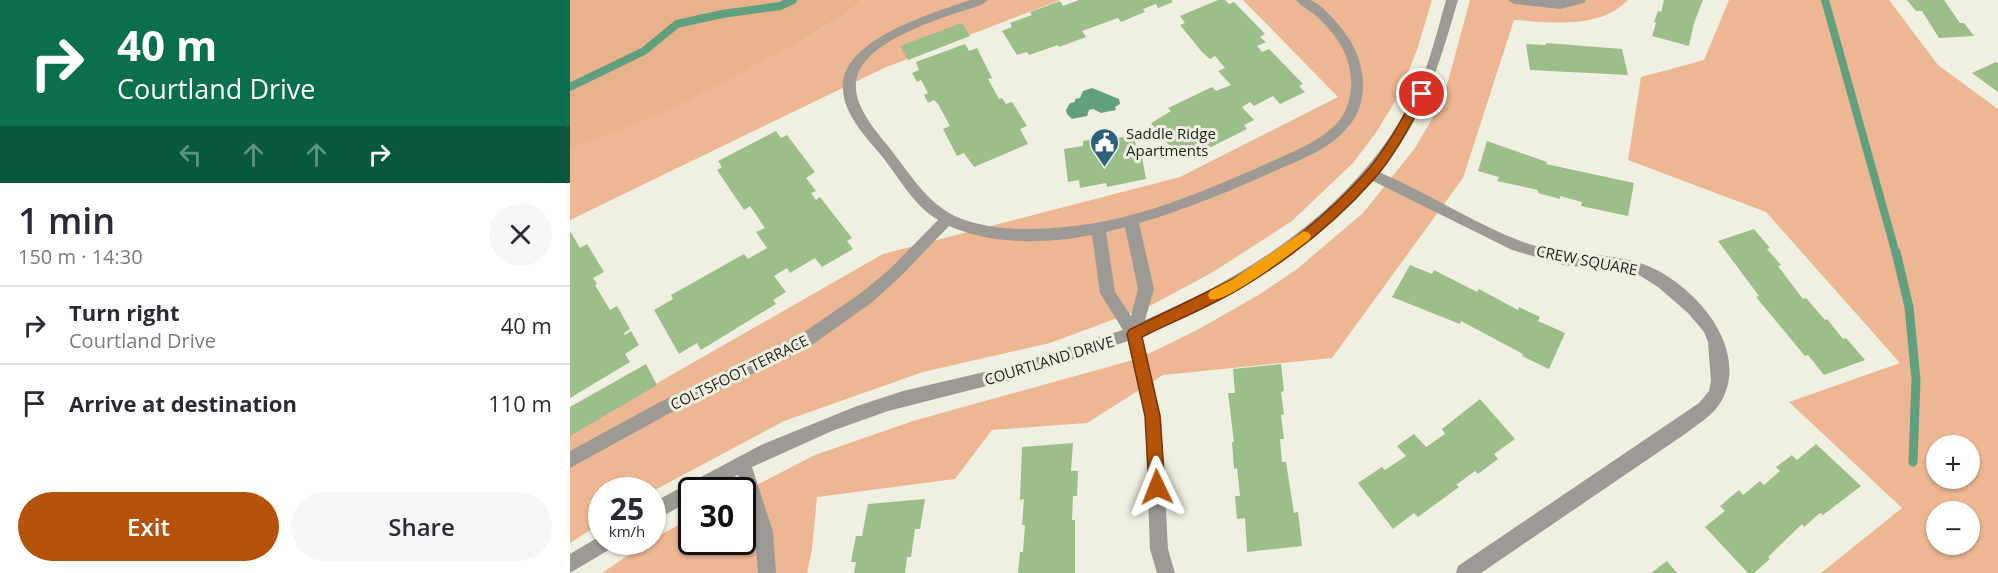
<!DOCTYPE html>
<meta charset="utf-8">
<style>
:root{--surface:#fff;--page:#f7f7f7;--text:#2b2b33;--muted:#7c7c81;--line:#e1e1e2;--accent:#b45309}
body{margin:0;font-family:"Open Sans",sans-serif;background:var(--page);color:var(--text);height:100vh;display:flex;flex-direction:column;font-size:22px;white-space:nowrap}
*{box-sizing:border-box;margin:0}
p{font-size:20px;color:var(--muted)}
.icon{flex:none;width:33px;height:33px;fill:none;stroke:currentColor;stroke-width:2;stroke-linecap:round;stroke-linejoin:round}
.map{position:relative;flex:1;overflow:hidden}
.panel{display:flex;flex-direction:column;background:var(--surface);width:570px}
.panel>*{flex:none}
.top-card{background:#0b6e4f;color:#fff;overflow:hidden}
.controls{position:absolute;left:1356px;top:435px;display:grid;gap:12px}
.controls a{display:grid;place-items:center;width:54px;height:54px;border-radius:50%;background:var(--surface);box-shadow:0 2px 4px #0004;font-size:30px}
.speed{position:absolute;left:18px;top:477px;display:flex;gap:12px;font-size:30px;font-weight:700;text-align:center}
.speed>*{display:grid;place-content:center;width:78px;height:78px;border-radius:50%;background:var(--surface);box-shadow:0 2px 4px #0004;line-height:1}
.speed small{font-size:15px;font-weight:400}
.speed .limit{border:3px solid #111;border-radius:9px;background:#fff;color:#111}
.pin{position:absolute;display:grid;place-items:center;width:51px;height:51px;color:#fff;margin:-26px;border:3px solid #fff;border-radius:50%;box-shadow:0 2px 6px #0007}
.me{position:absolute;width:66px;margin:-33px;rotate:358deg;stroke-linejoin:round;filter:drop-shadow(0 0 4px #0008)}
.turn{display:flex;align-items:center;gap:21px;height:126px;padding:0 18px;font-size:27px}
.turn .icon{width:78px;height:78px;stroke-width:2.5}
.turn b{display:block;font-size:42px;line-height:51px}
.lanes{display:flex;align-items:center;height:57px;padding:0 18px;background:#0003;justify-content:center;gap:30px;direction:ltr}
.lanes .off{opacity:.35}
.round{display:grid;place-items:center;flex:none;width:63px;height:63px;border-radius:32px;background:var(--page)}
.overview{display:flex;align-items:center;justify-content:space-between;height:102px;padding:0 18px}
h1{font-size:36px;font-weight:600;line-height:45px}
.primary-button{display:flex;gap:12px;margin-top:auto;padding:12px 18px}
.primary-button a{flex:1;height:69px;border-radius:36px;background:var(--accent);color:#fff;font-size:24px;font-weight:600;line-height:69px;text-align:center}
.primary-button a+a{background:var(--page);color:var(--text)}
ul{padding:0;list-style:none}
li{display:flex;align-items:center;gap:18px;height:78px;padding:0 18px;border-top:2px solid var(--line)}
li div{flex:1}
li b{display:block;font-size:22px}
li em{font-style:normal}
main{display:flex;flex:1;min-height:0}
.map>svg:first-child{display:block}
.green{fill:#ecb792;fill-rule:evenodd}
.forest{fill:#e8b28c}
.water{fill:#61a07f}
.lines{fill:none;stroke-linecap:round;stroke-linejoin:round}
.stream-far1{stroke:#61a07f;stroke-width:8}
.stream{stroke:#61a07f;stroke-width:9}
.building{fill:#9cbe89}
.minor{fill:#9d9a95;fill-rule:evenodd}
.route{fill:#b45309;stroke:#753606;stroke-width:1.5}
.slow{fill:#f59e0b}
.labels{text-anchor:middle;dominant-baseline:central;stroke-width:6;stroke-linejoin:round;paint-order:stroke}
.poi-label{font-size:15px;fill:#1f1f1a;stroke:#f0f0e2;text-anchor:start}
.street-label{font-size:15px;fill:#1f1f1a;stroke:#f0f0e2}
</style>
<main>
<section class="panel">
<div class="top-card">
<div class="turn"><svg class="icon" aria-label="right" viewBox="0 0 24 24"><path d="M7 20v-9h11M14 6l5 5-5 5"/></svg><div><b>40 m</b>Courtland Drive</div></div>
<div class="lanes"><svg class="icon off" aria-label="left" viewBox="0 0 24 24"><path d="M17 20v-9H6M10 6l-5 5 5 5"/></svg><svg class="icon off" aria-label="ahead" viewBox="0 0 24 24"><path d="M12 20V5M6 11l6-6 6 6"/></svg><svg class="icon off" aria-label="ahead" viewBox="0 0 24 24"><path d="M12 20V5M6 11l6-6 6 6"/></svg><svg class="icon" aria-label="right" viewBox="0 0 24 24"><path d="M7 20v-9h11M14 6l5 5-5 5"/></svg></div>
</div>
<div class="overview"><div><h1>1 min</h1><p>150 m · 14:30</p></div><a class="round"><svg class="icon" aria-label="close" viewBox="0 0 24 24"><path d="M6 6l12 12M18 6L6 18"/></svg></a></div>
<ul>
<li><svg class="icon" aria-label="right" viewBox="0 0 24 24"><path d="M7 20v-9h11M14 6l5 5-5 5"/></svg><div><b>Turn right</b><p>Courtland Drive</p></div><em>40 m</em></li>
<li><svg class="icon" aria-label="arrive" viewBox="0 0 24 24"><path d="M6 21V4h12l-3 4 3 4H6"/></svg><div><b>Arrive at destination</b></div><em>110 m</em></li>
</ul>
<div class="primary-button"><a>Exit</a><a>Share</a></div>
</section>
<div class="map">
<svg width="1428" height="573" viewBox="0 0 1428 573">
<rect width="100%" height="100%" fill="#f0f0e2"/>
<g class="green">
<polygon points="292,0 490,0 314,68 0,220 0,149 233,40 280,11"/>
<polygon points="673,0 862,0 847,50 828,97 805,134 783,163 722,221 643,272 580,306 480,343 353,372 214,421 83,491 32,490 31,523 0,543 0,433 313,254 610,177 768,97"/>
<path d="M 900,0 L 1058,0 C 1029,30 981,22 944,20 L 893,178 L 762,358 L 593,375 L 517,423 L 422,430 L 385,479 L 247,497 L 242,549 L 237,573 L 32,573 L 78,542 L 82,542 L 83,539 L 121,518 L 122,542 L 172,542 L 173,492 L 245,455 L 343,421 L 570,358 L 629,329 L 690,294 L 727,269 L 793,213 L 845,148 L 866,112 L 877,85 Z"/>
<path d="M 1159,0 L 1319,0 L 1368,65 L 1428,109 L 1428,573 L 1251,573 L 1332,508 L 1219,402 L 1330,363 L 1196,212 L 1058,160 L 1071,77 L 1134,60 ZM 1366,446 L 1400,446 L 1400,478 L 1366,478 ZM 1366,512 L 1400,512 L 1400,544 L 1366,544 Z"/>
</g>
<polygon class="forest" points="0,0 292,0 280,11 233,40 103,108 0,149"/>
<polygon class="water" points="522,88 549,99 550,104 545,107 546,110 531,113 523,109 519,110 517,116 502,119 497,114 496,110 500,103 505,102 505,99 510,98 513,91"/>
<g class="lines">
<g class="stream-far1">
<polyline points="1255,0 1326,254"/>
<polyline points="0,87 74,51 107,24 152,14 210,6 223,0"/>
</g>
<polyline class="stream" points="1326,252 1339,307 1346,380 1343,462"/>
</g>
<g class="building">
<polygon points="509,0 601,0 603,2 588,8 586,4 573,9 575,12 551,22 548,18 512,31 516,37 489,47 488,45 459,55 457,52 447,55 432,31 442,27 440,23 462,15 460,12 490,1 493,6"/>
<polygon points="648,0 655,0 659,4 664,2 695,34 690,37 696,42 687,46 692,52 699,49 733,84 729,86 735,92 710,104 703,96 684,106 680,102 672,107 684,120 674,125 677,129 633,151 628,146 608,156 581,123 601,111 598,108 642,87 646,91 661,85 648,71 655,68 645,56 640,59 632,52 610,25 615,23 610,16"/>
<polygon points="1094,0 1133,0 1124,23 1119,46 1082,36 1086,23 1084,22 1088,11 1091,12"/>
<polygon points="1337,0 1374,0 1390,23 1394,23 1404,36 1369,38 1352,11 1346,11"/>
<polygon points="392,23 400,36 338,60 330,46"/>
<polygon points="976,43 1052,49 1058,75 960,70 956,44 976,45"/>
<polygon points="395,44 399,51 407,48 422,78 418,79 429,99 432,98 436,104 442,102 457,126 450,129 458,144 404,167 394,153 387,156 373,129 380,126 368,104 364,100 358,103 354,95 358,93 351,80 347,82 342,73 349,70 346,62"/>
<polygon points="1426,62 1428,63 1428,92 1402,73"/>
<polygon points="206,131 211,138 217,135 245,172 236,178 246,191 241,193 246,200 250,197 282,238 277,241 283,249 252,267 245,258 220,273 217,268 204,276 216,292 203,300 206,304 131,350 127,343 109,354 84,310 103,299 101,295 174,254 178,259 197,248 186,232 195,228 180,206 174,210 147,170 152,167 148,161"/>
<polygon points="546,135 547,138 564,135 566,145 572,147 574,155 572,157 576,179 537,187 536,183 510,188 509,180 498,182 494,149 513,146 513,141"/>
<polygon points="917,141 977,162 976,164 1064,183 1058,216 1011,206 1012,202 990,196 990,199 968,193 968,190 927,181 929,177 908,171"/>
<polygon points="1184,229 1200,248 1197,249 1211,265 1208,266 1233,299 1236,298 1255,320 1257,319 1273,339 1276,338 1295,360 1254,375 1238,355 1235,356 1186,297 1189,296 1148,241"/>
<polygon points="0,231 10,248 17,244 34,272 23,278 27,284 25,285 40,310 47,306 60,329 54,333 55,335 61,331 69,345 55,354 60,362 0,398"/>
<polygon points="840,265 862,274 864,270 907,292 909,289 948,310 949,307 970,317 968,321 995,333 979,369 952,356 953,354 891,321 890,324 822,297"/>
<polygon points="76,364 87,385 0,436 0,407"/>
<polygon points="711,364 714,391 711,392 714,414 711,415 714,439 710,439 712,462 716,462 724,513 728,512 732,546 677,552 675,518 667,519 665,496 670,496 667,468 664,469 662,442 664,442 658,393 665,393 663,369"/>
<polygon points="910,399 945,439 924,454 928,459 908,474 905,471 886,485 889,487 848,517 844,513 823,529 788,483 812,467 815,470 836,456 827,446 844,434 856,447 875,434 872,429"/>
<polygon points="503,443 501,471 508,471 507,496 503,496 502,520 505,520 505,573 448,573 450,552 453,552 455,525 452,525 454,499 450,500 452,447"/>
<polygon points="1246,444 1291,486 1253,515 1250,513 1234,527 1232,524 1198,557 1200,559 1184,573 1178,573 1135,527 1155,511 1150,506 1169,490 1173,495 1190,481 1194,485 1210,471 1206,467 1222,455 1227,460"/>
<polygon points="355,499 350,529 345,529 341,557 337,557 335,573 284,573 286,562 281,562 286,536 292,536 298,504"/>
<polygon points="1097,561 1107,573 1081,573"/>
</g>
<g class="lines">
<g class="minor">
<path d="M 400,0 L 418,0 C 411,7 398,9 389,12 C 360,22 303,41 289,71 C 278,96 298,121 313,140 C 337,168 356,206 392,219 C 428,232 468,230 504,226 C 570,219 634,191 694,165 C 719,153 749,143 768,122 C 778,111 782,93 781,79 C 780,52 763,31 744,14 C 738,10 731,6 726,0 C 730,0 736,0 740,0 C 753,4 774,30 781,42 C 796,68 799,103 778,127 C 761,148 733,159 709,169 C 663,190 617,209 569,223 L 584,289 L 575,320 C 671,279 762,222 821,135 C 829,122 839,110 845,96 C 859,65 867,32 876,0 L 888,0 C 870,62 853,122 809,172 C 858,193 903,223 953,242 C 993,257 1038,250 1078,266 C 1124,285 1180,347 1152,400 C 1144,415 1128,424 1115,434 L 911,573 L 886,573 L 888,566 L 1129,403 L 1139,391 L 1141,381 L 1138,342 L 1134,332 L 1118,313 L 1088,287 L 1069,275 L 1056,272 L 994,265 L 942,250 L 801,180 C 736,253 661,297 572,336 L 591,416 L 598,549 L 605,573 L 587,573 L 580,549 L 575,416 L 558,341 L 440,380 L 318,411 L 262,431 L 182,467 L 203,532 L 206,573 L 188,573 L 185,532 L 168,475 L 138,490 L 122,490 L 122,500 L 82,522 L 82,503 L 191,445 L 287,406 L 333,391 L 440,366 L 553,330 L 530,293 L 522,235 C 476,244 423,245 379,226 L 330,277 L 301,303 L 239,347 L 100,413 L 0,468 L 0,451 L 88,403 L 227,337 L 291,293 L 320,269 L 368,220 C 342,204 329,177 310,154 C 295,136 275,115 273,91 C 267,40 364,13 400,0 ZM 555,227 L 568,289 L 561,316 L 545,292 L 536,232 Z"/>
<polygon points="938,0 1016,0 1014,3 990,9 944,4"/>
<polygon points="32,535 32,542 45,542 42,548 0,573 0,554"/>
</g>
</g>
<path class="route" d="M 852,90 L 857,94 C 841,123 826,154 804,179 C 767,221 722,257 674,286 C 642,306 606,320 572,337 L 590,416 L 595,487 L 592,493 L 587,495 L 581,493 L 579,487 L 575,416 L 557,334 L 559,330 C 593,313 628,297 661,280 C 711,253 759,213 796,172 C 817,148 832,119 847,91 Z"/>
<path class="slow" d="M 734,231 L 739,233 L 741,236 L 739,240 C 723,251 655,305 640,299 L 638,295 L 640,291 L 663,279 Z"/>
<defs>
<symbol id="civic-pin" viewBox="-11 -11 22 30"><path d="M0 17L-7.5 6A9.5 9.5 0 1 1 7.5 6Z" fill="#2e5f7d" stroke="#f0f0e2"/><path d="M-.6-6.5H3V-4.5H.6V-3L4-1V1h2V6H-6V1h2V-1L-.6-3ZM-1.2 2.5V6h2.4V2.5Z" fill="#fff"/></symbol>
</defs>
<g fill-rule="evenodd">
<use href="#civic-pin" x="518" y="126" width="33" height="45"/>
</g>
<g class="labels">
<g class="poi-label">
<text x="556" y="133">Saddle Ridge<tspan x="556" dy="17">Apartments</tspan></text>
</g>
<g class="street-label">
<text transform="translate(1017 260) rotate(11)">CREW SQUARE</text>
<text transform="translate(479 360) rotate(-17)">COURTLAND DRIVE</text>
<text transform="translate(169 372) rotate(-26)">COLTSFOOT TERRACE</text>
</g>
</g>
</svg>
<div class="controls">
<a>+</a>
<a>−</a>
</div>
<div class="speed"><div>25<small>km/h</small></div><div class="limit">30</div></div>
<div class="pin" style="left:852px;top:94px;background:#d93025"><svg class="icon" aria-label="arrive" viewBox="0 0 24 24"><path d="M6 21V4h12l-3 4 3 4H6"/></svg></div>
<svg class="me" style="left:587px;top:487px" viewBox="-20 -20 40 40"><path d="M0-17L14 15 0 8-14 15z" fill="#b45309" stroke="#fff" stroke-width="4"/></svg>
</div>
</main>
